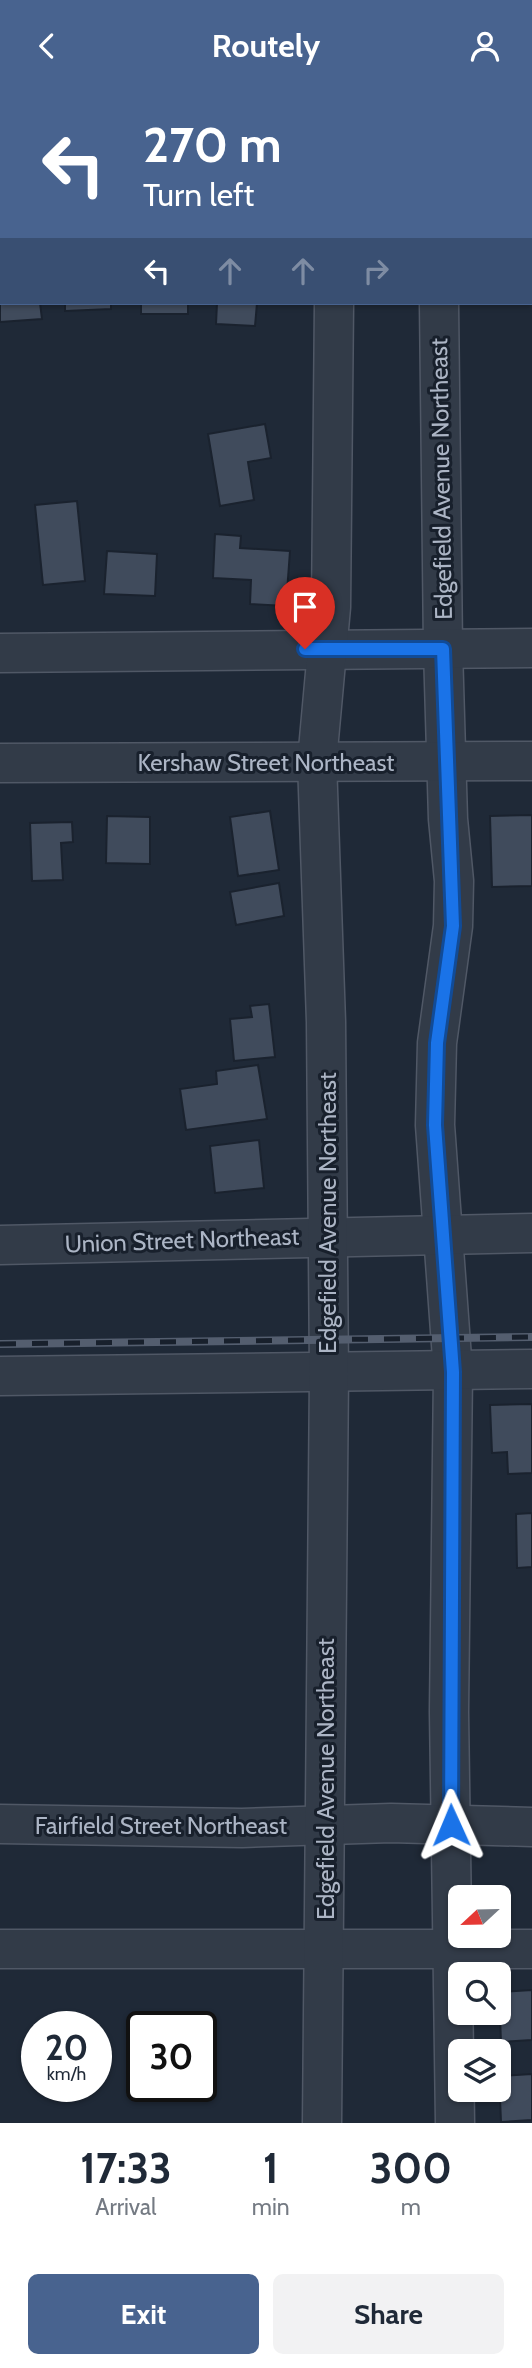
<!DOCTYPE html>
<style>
:root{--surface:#fff;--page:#f2f2f3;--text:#1f2937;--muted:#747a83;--accent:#48638f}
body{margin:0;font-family:Cabin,sans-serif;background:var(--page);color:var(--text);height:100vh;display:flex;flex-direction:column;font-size:26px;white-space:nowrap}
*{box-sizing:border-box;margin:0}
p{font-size:23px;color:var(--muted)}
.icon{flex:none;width:38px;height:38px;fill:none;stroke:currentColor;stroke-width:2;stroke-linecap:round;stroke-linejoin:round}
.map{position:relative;height:2032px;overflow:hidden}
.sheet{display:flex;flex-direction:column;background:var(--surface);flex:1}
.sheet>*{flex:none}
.banner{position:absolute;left:0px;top:0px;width:532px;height:214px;box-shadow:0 2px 5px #0004;background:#48638f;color:#fff;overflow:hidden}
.needle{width:46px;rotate:248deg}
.fabs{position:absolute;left:448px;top:1794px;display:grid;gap:14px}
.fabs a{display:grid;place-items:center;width:63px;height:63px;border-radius:10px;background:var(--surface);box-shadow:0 2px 5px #0004;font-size:35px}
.speed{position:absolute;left:21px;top:1920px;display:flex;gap:14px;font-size:35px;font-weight:700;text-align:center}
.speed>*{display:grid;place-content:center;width:91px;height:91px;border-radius:50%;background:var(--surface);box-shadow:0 2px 5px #0004;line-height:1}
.speed small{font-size:18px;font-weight:400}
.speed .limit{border:4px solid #111;border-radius:10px;background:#fff;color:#111}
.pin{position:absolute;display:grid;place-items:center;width:60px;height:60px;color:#fff;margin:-72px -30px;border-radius:50% 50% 50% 0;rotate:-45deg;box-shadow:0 0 7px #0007}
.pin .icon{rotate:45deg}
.me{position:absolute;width:77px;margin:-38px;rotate:359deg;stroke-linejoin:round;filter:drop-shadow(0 0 5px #0008)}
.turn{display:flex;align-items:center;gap:24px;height:147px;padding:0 28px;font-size:32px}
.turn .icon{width:91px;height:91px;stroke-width:2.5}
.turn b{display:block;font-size:49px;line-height:60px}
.lanes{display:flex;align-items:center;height:66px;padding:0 28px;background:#0003;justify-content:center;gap:35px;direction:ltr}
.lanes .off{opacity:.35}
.eta{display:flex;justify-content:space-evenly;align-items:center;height:119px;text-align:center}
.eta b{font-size:42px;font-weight:700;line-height:49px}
.button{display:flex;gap:14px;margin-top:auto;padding:14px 28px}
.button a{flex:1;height:80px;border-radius:10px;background:var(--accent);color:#fff;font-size:28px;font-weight:700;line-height:80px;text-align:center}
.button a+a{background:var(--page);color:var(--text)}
header{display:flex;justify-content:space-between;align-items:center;height:91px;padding:0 28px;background:var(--accent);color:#fff;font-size:32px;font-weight:700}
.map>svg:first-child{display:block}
.green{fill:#213538}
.building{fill:#404b5c;stroke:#1a222e;stroke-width:2}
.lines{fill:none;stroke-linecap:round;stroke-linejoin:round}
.minor-casing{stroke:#505866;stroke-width:41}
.minor{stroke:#323b48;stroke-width:38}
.rail-casing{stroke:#545e6f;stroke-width:8}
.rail{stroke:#18202c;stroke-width:5;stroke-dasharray:16;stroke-linecap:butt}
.route-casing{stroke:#114b97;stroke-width:18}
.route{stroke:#1a73e8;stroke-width:12}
.labels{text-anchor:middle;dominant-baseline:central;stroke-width:6;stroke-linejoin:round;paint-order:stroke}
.street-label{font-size:24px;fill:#acb5c5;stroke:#18202c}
</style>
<header><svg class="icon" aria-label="back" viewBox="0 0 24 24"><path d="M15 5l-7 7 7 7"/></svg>Routely<svg class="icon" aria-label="person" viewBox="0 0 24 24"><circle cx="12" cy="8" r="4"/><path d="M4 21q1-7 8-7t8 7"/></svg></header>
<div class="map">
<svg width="532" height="2032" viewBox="0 0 532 2032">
<rect width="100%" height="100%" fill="#1f2937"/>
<polygon class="green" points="0,0 284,0 284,2 2,2 0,53"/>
<g class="building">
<polygon points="0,172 2,212 40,212 42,228 0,231"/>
<polygon points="65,212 111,212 111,218 65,220"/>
<rect x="141" y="212" width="47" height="11"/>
<polygon points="217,212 257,212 255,235 216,233"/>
<polygon points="265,333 271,367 248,371 254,409 220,415 208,343"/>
<polygon points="77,410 85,490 43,494 35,414"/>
<polygon points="215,443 241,445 240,457 290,460 286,515 250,513 251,489 213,487"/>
<polygon points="107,460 157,463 155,505 104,503"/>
<polygon points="270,720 279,779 238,785 230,726"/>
<polygon points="532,724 532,795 492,796 490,725"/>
<polygon points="107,725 150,726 150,773 106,772"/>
<polygon points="72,731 73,751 61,752 63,789 32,790 30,732"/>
<polygon points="279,792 284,825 236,834 230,801"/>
<polygon points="269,913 275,966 234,970 230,928 252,926 250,915"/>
<polygon points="258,974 267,1028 186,1039 180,998 217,993 216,980"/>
<polygon points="259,1049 264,1097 215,1102 210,1055"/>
<polygon points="532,1313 532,1382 508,1383 507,1361 492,1362 490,1314"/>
<polygon points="532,1422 532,1476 517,1477 516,1423"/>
<polygon points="532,1899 532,1949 501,1951 499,1901"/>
<polygon points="532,1983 532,2029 501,2031 499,1985"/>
</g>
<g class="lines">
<defs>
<g id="minor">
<polyline points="509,0 509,2"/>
<polyline points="530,78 532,79"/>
<polyline points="0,84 2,84"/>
<polyline points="439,212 443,558 448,728 454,790 453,835 437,952 435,1034 453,1281 449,1621 455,2032"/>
<polyline points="0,562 532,557"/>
<polyline points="0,672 532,670"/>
<polyline points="0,1154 532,1142"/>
<polyline points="0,1285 532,1278"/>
<polyline points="0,1733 242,1737 391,1732 532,1736"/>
<polyline points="0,1858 532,1858"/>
<polyline points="322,2032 329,1283 326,931 317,670 331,516 334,212"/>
</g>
</defs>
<use href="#minor" class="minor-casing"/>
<use href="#minor" class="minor"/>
<defs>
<polyline id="rail" points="0,1253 532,1246"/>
</defs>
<use href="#rail" class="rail-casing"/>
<use href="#rail" class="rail"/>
</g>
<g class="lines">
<defs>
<polyline id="route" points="305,558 443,558 453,835 437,952 435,1034 453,1281 451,1734"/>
</defs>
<use href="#route" class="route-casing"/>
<use href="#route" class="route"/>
</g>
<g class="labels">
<g class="street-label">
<text transform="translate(441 388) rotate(-91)">Edgefield Avenue Northeast</text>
<text x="266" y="671">Kershaw Street Northeast</text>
<text transform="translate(327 1122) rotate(-90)">Edgefield Avenue Northeast</text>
<text transform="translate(182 1149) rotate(-2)">Union Street Northeast</text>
<text transform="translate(325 1688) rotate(-90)">Edgefield Avenue Northeast</text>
<text x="161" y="1734">Fairfield Street Northeast</text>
</g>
</g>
</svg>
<div class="fabs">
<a><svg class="needle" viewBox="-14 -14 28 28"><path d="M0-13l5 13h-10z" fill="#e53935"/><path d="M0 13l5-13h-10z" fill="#747a83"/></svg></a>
<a><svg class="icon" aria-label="search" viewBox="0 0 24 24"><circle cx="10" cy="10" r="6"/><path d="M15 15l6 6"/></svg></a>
<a><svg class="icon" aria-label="layers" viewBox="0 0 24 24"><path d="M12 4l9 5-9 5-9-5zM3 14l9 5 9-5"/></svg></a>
</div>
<div class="speed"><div>20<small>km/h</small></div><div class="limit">30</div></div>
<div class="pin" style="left:305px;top:558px;background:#d93025"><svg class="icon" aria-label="arrive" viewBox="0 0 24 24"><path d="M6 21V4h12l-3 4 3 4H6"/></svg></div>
<svg class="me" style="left:451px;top:1734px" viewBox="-20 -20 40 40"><path d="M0-17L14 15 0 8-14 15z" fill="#1a73e8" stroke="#fff" stroke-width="4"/></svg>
<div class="banner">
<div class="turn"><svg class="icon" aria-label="left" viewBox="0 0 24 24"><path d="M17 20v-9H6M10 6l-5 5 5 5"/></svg><div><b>270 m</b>Turn left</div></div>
<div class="lanes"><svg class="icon" aria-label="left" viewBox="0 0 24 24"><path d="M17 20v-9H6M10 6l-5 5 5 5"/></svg><svg class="icon off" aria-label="ahead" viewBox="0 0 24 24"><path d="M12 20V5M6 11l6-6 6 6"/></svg><svg class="icon off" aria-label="ahead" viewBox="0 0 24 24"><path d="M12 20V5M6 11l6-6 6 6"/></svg><svg class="icon off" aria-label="right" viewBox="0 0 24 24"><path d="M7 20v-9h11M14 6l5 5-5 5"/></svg></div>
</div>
</div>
<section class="sheet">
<div class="eta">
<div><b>17:33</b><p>Arrival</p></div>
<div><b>1</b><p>min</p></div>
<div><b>300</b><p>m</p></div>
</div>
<div class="button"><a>Exit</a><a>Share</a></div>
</section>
